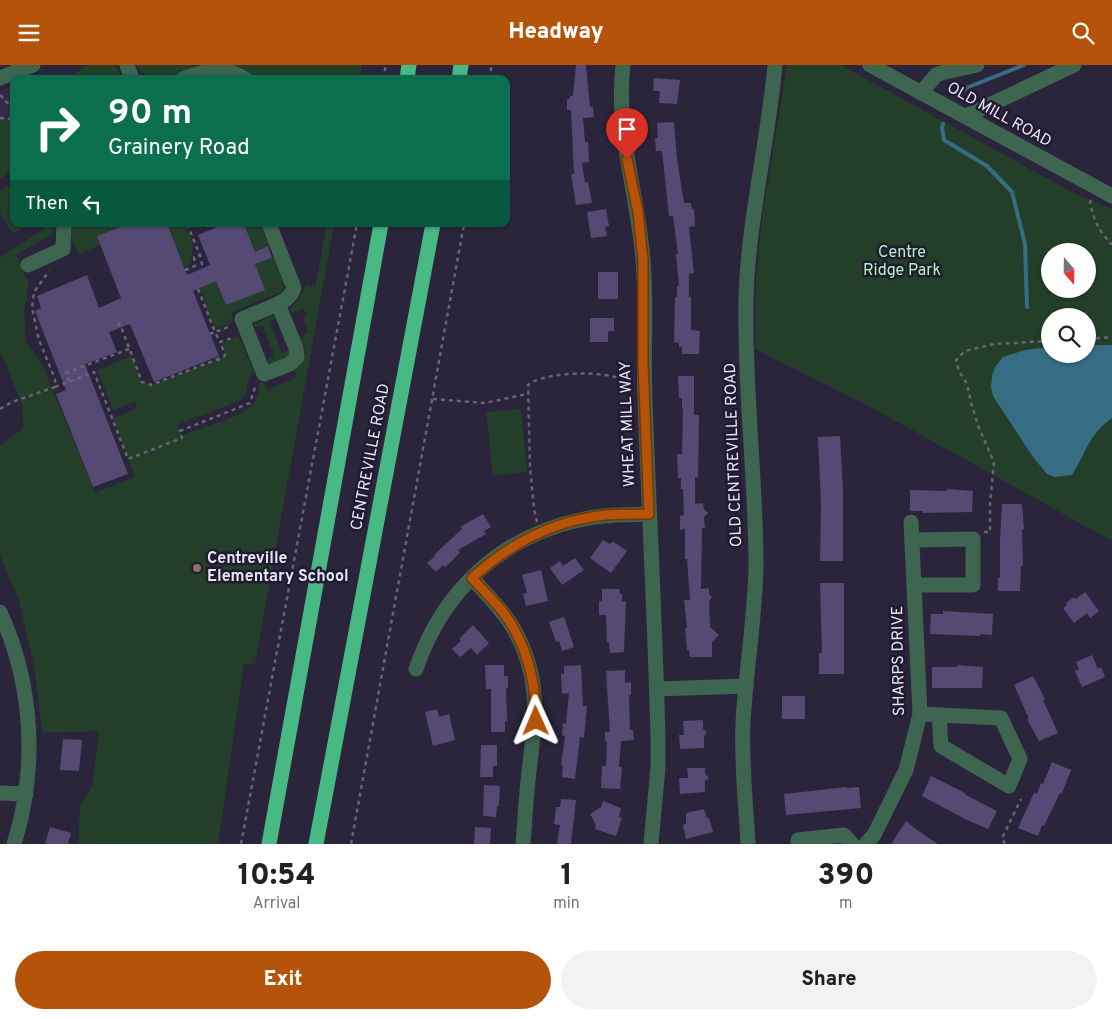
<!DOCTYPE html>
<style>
:root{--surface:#fff;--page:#f2f2f2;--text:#202124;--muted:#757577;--accent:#b45309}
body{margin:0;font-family:Overpass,sans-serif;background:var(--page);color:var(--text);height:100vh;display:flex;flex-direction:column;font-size:19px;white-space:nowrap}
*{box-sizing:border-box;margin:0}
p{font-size:16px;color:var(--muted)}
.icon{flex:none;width:28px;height:28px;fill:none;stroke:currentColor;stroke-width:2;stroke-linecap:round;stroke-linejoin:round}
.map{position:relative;height:779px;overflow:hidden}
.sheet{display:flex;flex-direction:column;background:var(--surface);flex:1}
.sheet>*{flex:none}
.top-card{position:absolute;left:10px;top:10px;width:500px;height:152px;border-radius:10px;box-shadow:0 1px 4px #0004;background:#0b6e4f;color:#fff;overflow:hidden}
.needle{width:32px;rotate:160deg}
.buttons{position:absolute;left:1041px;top:178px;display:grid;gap:10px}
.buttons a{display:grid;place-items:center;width:55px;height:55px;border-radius:50%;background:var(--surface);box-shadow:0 1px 4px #0004;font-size:25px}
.pin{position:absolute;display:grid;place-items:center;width:42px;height:42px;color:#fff;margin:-51px -21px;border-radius:50% 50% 50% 0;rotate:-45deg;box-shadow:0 0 5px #0007}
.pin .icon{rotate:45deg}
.me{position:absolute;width:55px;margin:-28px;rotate:359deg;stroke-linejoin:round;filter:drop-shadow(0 0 4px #0008)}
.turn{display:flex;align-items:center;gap:18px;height:105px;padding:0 15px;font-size:22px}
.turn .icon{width:65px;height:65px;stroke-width:2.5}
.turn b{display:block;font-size:35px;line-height:42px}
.then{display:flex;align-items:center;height:48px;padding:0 15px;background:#0003;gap:10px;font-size:19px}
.eta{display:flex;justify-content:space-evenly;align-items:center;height:85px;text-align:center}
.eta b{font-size:30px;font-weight:800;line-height:35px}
.button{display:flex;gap:10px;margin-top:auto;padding:10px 15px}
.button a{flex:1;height:58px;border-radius:30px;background:var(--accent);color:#fff;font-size:20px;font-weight:800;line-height:58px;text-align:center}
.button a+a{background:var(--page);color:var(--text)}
header{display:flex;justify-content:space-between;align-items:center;height:65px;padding:0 15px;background:var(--accent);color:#fff;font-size:22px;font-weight:800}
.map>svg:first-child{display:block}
.built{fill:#332c48}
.green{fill:#233e29;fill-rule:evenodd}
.water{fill:#366d84}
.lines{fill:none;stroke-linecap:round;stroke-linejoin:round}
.stream{stroke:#366d84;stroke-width:4}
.building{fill:#544a74}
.path{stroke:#686377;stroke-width:2.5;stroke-dasharray:4 4;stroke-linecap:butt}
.minor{stroke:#3d6550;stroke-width:15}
.highway{stroke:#48b884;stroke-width:15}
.route-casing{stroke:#753606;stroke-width:12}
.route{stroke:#b45309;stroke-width:9}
.education-dot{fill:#8d6e63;stroke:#201b30;stroke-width:2}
.labels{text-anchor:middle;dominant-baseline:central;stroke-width:5;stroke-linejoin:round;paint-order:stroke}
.street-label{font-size:16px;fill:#e7e4f3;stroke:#201b30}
.park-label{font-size:16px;fill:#b1f3bd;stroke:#201b30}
.poi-label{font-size:16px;font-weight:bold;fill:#e7e4f3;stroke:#201b30;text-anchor:start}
</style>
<header><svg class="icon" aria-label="menu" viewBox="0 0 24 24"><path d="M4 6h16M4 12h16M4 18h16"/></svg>Headway<svg class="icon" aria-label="search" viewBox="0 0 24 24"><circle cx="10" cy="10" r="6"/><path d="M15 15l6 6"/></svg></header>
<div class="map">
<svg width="1112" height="779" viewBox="0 0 1112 779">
<rect width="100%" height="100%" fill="#2a253b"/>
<polygon class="built" points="14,20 14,91 0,58 0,26"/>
<g class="green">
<polygon points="89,0 116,0 121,14 64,14"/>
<path d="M 136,0 L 197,0 C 176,8 151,25 136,0 Z"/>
<polygon points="236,0 362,0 359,14 252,14 242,3"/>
<path d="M 787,0 L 841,0 L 1072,127 L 1112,144 L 1112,476 L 867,340 L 755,284 L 756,213 L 762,154 ZM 1050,186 L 1088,186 L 1088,224 L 1050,224 ZM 1050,251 L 1088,251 L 1088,289 L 1050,289 Z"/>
<polygon points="0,53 9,53 11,58 14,57 14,116 9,108 0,114"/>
<polygon points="8,121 14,129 14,159 30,159 13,169 0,148 0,126"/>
<path d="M 41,159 L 52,159 L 53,169 L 16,190 L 29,219 L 24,245 L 26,277 L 43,301 L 95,428 L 135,412 L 113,353 L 137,343 L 135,337 L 113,345 L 97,305 L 132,291 L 142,317 L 151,320 L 224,292 L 225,289 L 222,281 L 223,278 L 238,272 L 240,274 L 254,307 C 245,313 251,325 241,335 L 177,360 L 182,370 C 199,363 240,353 251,341 C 257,335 259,328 259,320 L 261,317 L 264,318 L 267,325 L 297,312 L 295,305 C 304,292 308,290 301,273 L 308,267 L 303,252 L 306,250 L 304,244 L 292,248 L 290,244 L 300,233 L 306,220 L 315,222 L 327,159 L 334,159 L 255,599 L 244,599 L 218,779 L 78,779 L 80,740 L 92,722 L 99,666 L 42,668 L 35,607 L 19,536 L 0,491 L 0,381 L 23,363 L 22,339 L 0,286 L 0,192 L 44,164 Z"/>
<path d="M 70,159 L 106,159 L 110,160 L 115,159 L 128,159 L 97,171 L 100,180 L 79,189 C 73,179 70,170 70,159 Z"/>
<polygon points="167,159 185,159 193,180 191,199 183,202"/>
<polygon points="244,159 260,159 267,176 271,180 255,187"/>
<path d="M 275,192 C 278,202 288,219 281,227 L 231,248 L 233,255 L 232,258 L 215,263 L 199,223 L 216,216 L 226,240 L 264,225 L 255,199 Z"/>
<polygon points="274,250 277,253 270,257 282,288 289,285 290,291 270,299 268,297 268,294 274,291 263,261 255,262 254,259"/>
<polygon points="521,344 527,407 493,411 486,347"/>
</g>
<path class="water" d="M 1088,280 L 1112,280 L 1112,353 C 1089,369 1086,388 1072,410 L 1055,412 L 1047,409 L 1033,392 L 993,331 L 991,322 L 992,311 L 995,302 L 1003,292 L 1025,285 L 1050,282 L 1050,289 L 1088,289 Z"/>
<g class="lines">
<g class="stream">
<polyline points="964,25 966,23 1024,0"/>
<polyline points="943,59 942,62 944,75 987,101 1012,127 1025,179 1027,242"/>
</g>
</g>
<g class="building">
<polygon points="576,0 586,0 590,42 593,42 594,52 583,53 585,77 588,77 589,97 582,98 585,118 588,117 592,138 576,140 571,109 574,109 571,45 567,45 567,34 570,34 570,31 573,31"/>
<polygon points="654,13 680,15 677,39 659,38 660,26 653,26"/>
<polygon points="674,57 677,94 684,138 691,138 692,144 694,144 695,161 689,162 694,208 689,209 689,232 691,232 691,265 700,266 699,289 682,289 682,282 679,282 679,278 674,277 675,232 677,232 677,221 679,221 676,190 678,189 673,151 669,151 662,86 656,86 655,73 658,73 657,58"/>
<polygon points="606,144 609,161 605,162 607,171 591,173 587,147"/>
<polygon points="128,159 167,159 187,210 210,200 198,170 225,159 244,159 255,187 268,181 272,193 255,199 265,225 226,240 216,216 193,226 219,291 154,317 130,259 109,267 117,287 85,299 128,409 93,422 56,329 66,325 35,246 41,243 37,231 87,210 99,243 121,233 97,171"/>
<rect x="598" y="207" width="20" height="27"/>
<polygon points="590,253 614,253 614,266 608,266 608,277 590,277"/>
<polygon points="678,311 694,311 694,350 699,350 698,413 695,412 695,439 703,438 704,444 708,448 704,452 705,463 702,463 701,524 709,523 709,529 712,532 709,537 710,562 719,570 712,577 712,592 690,592 689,585 687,585 685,563 687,563 684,535 690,535 687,494 685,494 685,464 680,465 680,451 684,450 683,424 681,424 681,413 678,413 677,389 682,389 683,344 682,344 682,333 679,333"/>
<polygon points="840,371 843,426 843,496 820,496 821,439 818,372"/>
<polygon points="947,424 973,426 972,447 922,448 923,446 910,446 910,425 947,426"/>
<polygon points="1002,439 1022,439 1024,464 1022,464 1023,501 1021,501 1020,526 998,526 998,513 1000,513 1000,475"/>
<polygon points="483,449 491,462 484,466 486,469 458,485 460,487 452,496 445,502 443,500 436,507 427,498 435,491 434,490 462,464 460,462"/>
<polygon points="603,475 610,479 612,477 617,479 627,486 611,508 590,493"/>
<polygon points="575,493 584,505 562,520 550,503 560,496 563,501"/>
<polygon points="541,505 548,536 526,541 523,529 527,528 522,510"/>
<polygon points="820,518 844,518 844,609 819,609 819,588 822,588"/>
<polygon points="602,524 619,524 620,529 622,529 622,537 626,536 624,587 610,588 609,577 607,577 606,550 599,550 599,536 602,536"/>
<polygon points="1085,527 1099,546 1090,553 1087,548 1074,558 1063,543 1067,540 1066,538 1074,532 1076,534"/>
<polygon points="943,546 993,549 992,570 980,569 980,571 930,569 931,549 943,549"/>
<polygon points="564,552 574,582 562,586 559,576 556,577 549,557"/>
<polygon points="473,560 489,578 477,590 471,583 460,592 452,584 461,576 459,574"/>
<polygon points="1092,590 1098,604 1101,602 1105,612 1082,622 1075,606 1079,604 1076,597"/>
<polygon points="485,600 504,600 504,611 508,611 508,623 506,623 507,656 505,656 505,667 491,667 491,624 486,624"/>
<polygon points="581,600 583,641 587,641 584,673 580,672 575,714 562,712 563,701 561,701 565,671 562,670 563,658 566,659 569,628 562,629 561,609 564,609 564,601"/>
<polygon points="957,600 983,602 982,623 932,623 932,602 957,602"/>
<polygon points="625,605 625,618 631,617 631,630 629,630 630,665 633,665 634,675 621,676 619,702 622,702 620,724 601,723 602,701 606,701 607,676 605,676 605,667 610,667 606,606"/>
<polygon points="1033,611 1045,634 1043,635 1058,668 1039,676 1027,654 1029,654 1014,620"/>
<rect x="782" y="631" width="23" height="23"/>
<polygon points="437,644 439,652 449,649 455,675 433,681 425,647"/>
<polygon points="703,655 703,664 707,667 704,671 704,683 680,684 679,670 684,670 683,656"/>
<polygon points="63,674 82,675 79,706 60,705"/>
<polygon points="481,680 497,680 497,701 493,701 493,712 480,712"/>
<polygon points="1052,697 1071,705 1062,728 1060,728 1044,761 1042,760 1038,771 1018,763 1034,728 1037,729 1041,718 1043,719"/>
<polygon points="687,703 705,703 705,709 709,713 705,716 705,727 680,729 679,713 688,713"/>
<polygon points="931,711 965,728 964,729 997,746 988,764 965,754 922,731"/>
<polygon points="484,720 500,721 499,741 497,741 496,752 483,751"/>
<polygon points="847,722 847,723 859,722 861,743 786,750 784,729"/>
<polygon points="561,734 576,735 571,779 557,779 560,760 554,759 556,742 560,742"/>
<polygon points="603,736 621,743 619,752 622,753 616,771 595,764 596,760 590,749 601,742"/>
<polygon points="704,744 707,753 709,753 713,767 686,774 683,760 686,759 686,748"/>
<polygon points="906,756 917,765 938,779 891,779"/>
<polygon points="50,762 71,768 68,779 45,779"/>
<polygon points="475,762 491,763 490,779 474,779"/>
</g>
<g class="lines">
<g class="path">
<polyline points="383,14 386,0"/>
<polyline points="489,14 492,0"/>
<polyline points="0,30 14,45"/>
<polyline points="0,53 14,54"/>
<path d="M 1091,135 L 1090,138 C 1095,158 1098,164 1112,180"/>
<polyline points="187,159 200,190 203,204"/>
<polyline points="220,159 221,161"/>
<polyline points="185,205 195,201 194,192 200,190"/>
<polyline points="198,224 215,267 231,261"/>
<polyline points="117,260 120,259 142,317 151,320 218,294"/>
<polyline points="210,269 215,267 220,277 235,272"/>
<polyline points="1088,274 1112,272"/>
<polyline points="219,296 218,294 224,292 225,289 220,277"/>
<polyline points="69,316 66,308 129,284"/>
<polyline points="55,322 94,307 128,394 182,373 180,366 250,338 256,319"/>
<polyline points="433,334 485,338 527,329"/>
<polyline points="0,344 12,337 55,322 55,314 39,275 32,243 34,227 49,206"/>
<path d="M 537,457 L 534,444 L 530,402 L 528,320 C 543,308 586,307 605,310 C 615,311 622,315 632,315"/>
<polyline points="984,467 990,467 990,440 994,397 979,363 972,341 967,319 959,306 956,295 965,286 994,279 1050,276"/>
<polyline points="241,779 357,159"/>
<polyline points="351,779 464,159"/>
<polyline points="1005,779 1002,773 1021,734"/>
</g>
<g class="minor">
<polyline points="127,0 132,14"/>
<path d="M 623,0 C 615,67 638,129 643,195 C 647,241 643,288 645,334 C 649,446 655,558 658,671 L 658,702 L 651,779"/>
<polyline points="870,0 1112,131"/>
<polyline points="0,13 33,0"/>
<path d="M 183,14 C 205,5 225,0 245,14"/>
<polyline points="921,28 936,10 941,8 977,0"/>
<polyline points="966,51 1074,0"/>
<path d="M 269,159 L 294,223 C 291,231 285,236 278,239 L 242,254 L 264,309 L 290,299 L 297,292 L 296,283 L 278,239"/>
<polyline points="28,200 63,184 64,159"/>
<polyline points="912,475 973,474 973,520 914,520"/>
<path d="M 472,513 C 487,530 504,546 515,566 C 542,616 535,653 529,707 C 526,731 525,755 523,779"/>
<path d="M 0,547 C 33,619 38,703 14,779"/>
<path d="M 416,604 C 443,525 501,471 584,454 C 605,449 627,450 649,449"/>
<polyline points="657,624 746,621"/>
<polyline points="920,649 1001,653 1020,694 1009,721 941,681 939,650"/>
<polyline points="0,728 26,729"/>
<path d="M 748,779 C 746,739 741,697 743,657 C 746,605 755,553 756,501 C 756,412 744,323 746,234 C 748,156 768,78 775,0"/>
<polyline points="798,779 798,775 844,770 852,779"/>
<polyline points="866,779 874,770 906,705 920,649 911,457"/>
</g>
<g class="highway">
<polyline points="407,14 409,0"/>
<polyline points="459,14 461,0"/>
<polyline points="269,779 381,159"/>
<polyline points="316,779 433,159"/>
</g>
</g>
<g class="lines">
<defs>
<path id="route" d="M 536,656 C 536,616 527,579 503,547 C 493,535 482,524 472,513 C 509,479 555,455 606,450 C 620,449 635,449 649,449 L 643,298 L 643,195 L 638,147 L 627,94"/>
</defs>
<use href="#route" class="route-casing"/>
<use href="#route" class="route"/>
</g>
<circle class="education-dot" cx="197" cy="503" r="5"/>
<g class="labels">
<g class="street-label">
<text transform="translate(999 50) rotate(29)">OLD MILL ROAD</text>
<text transform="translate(628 359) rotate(-92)">WHEAT MILL WAY</text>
<text transform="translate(734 390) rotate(-92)">OLD CENTREVILLE ROAD</text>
<text transform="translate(371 392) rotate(-79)">CENTREVILLE ROAD</text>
<text transform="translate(899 596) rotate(-91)">SHARPS DRIVE</text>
</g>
<g class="park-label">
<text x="902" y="188">Centre<tspan x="902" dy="18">Ridge Park</tspan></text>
</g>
<g class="poi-label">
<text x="207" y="494">Centreville<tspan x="207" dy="18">Elementary School</tspan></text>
</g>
</g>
</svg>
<div class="buttons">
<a><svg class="needle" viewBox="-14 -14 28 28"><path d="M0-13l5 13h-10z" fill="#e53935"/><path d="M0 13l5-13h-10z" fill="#757577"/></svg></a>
<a><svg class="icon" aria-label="search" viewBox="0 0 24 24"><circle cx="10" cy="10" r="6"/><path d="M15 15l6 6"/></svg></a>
</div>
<div class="pin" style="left:627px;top:94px;background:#d93025"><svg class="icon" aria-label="arrive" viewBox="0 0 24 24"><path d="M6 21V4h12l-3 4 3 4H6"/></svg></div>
<svg class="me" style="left:536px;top:656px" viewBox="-20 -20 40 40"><path d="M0-17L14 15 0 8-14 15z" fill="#b45309" stroke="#fff" stroke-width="4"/></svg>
<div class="top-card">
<div class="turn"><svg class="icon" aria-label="right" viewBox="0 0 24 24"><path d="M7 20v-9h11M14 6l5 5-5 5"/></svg><div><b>90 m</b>Grainery Road</div></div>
<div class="then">Then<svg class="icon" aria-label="left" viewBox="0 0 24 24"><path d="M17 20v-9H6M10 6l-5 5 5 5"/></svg></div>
</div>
</div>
<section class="sheet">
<div class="eta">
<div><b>10:54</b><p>Arrival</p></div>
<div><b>1</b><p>min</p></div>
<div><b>390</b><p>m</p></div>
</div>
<div class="button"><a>Exit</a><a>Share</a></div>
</section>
